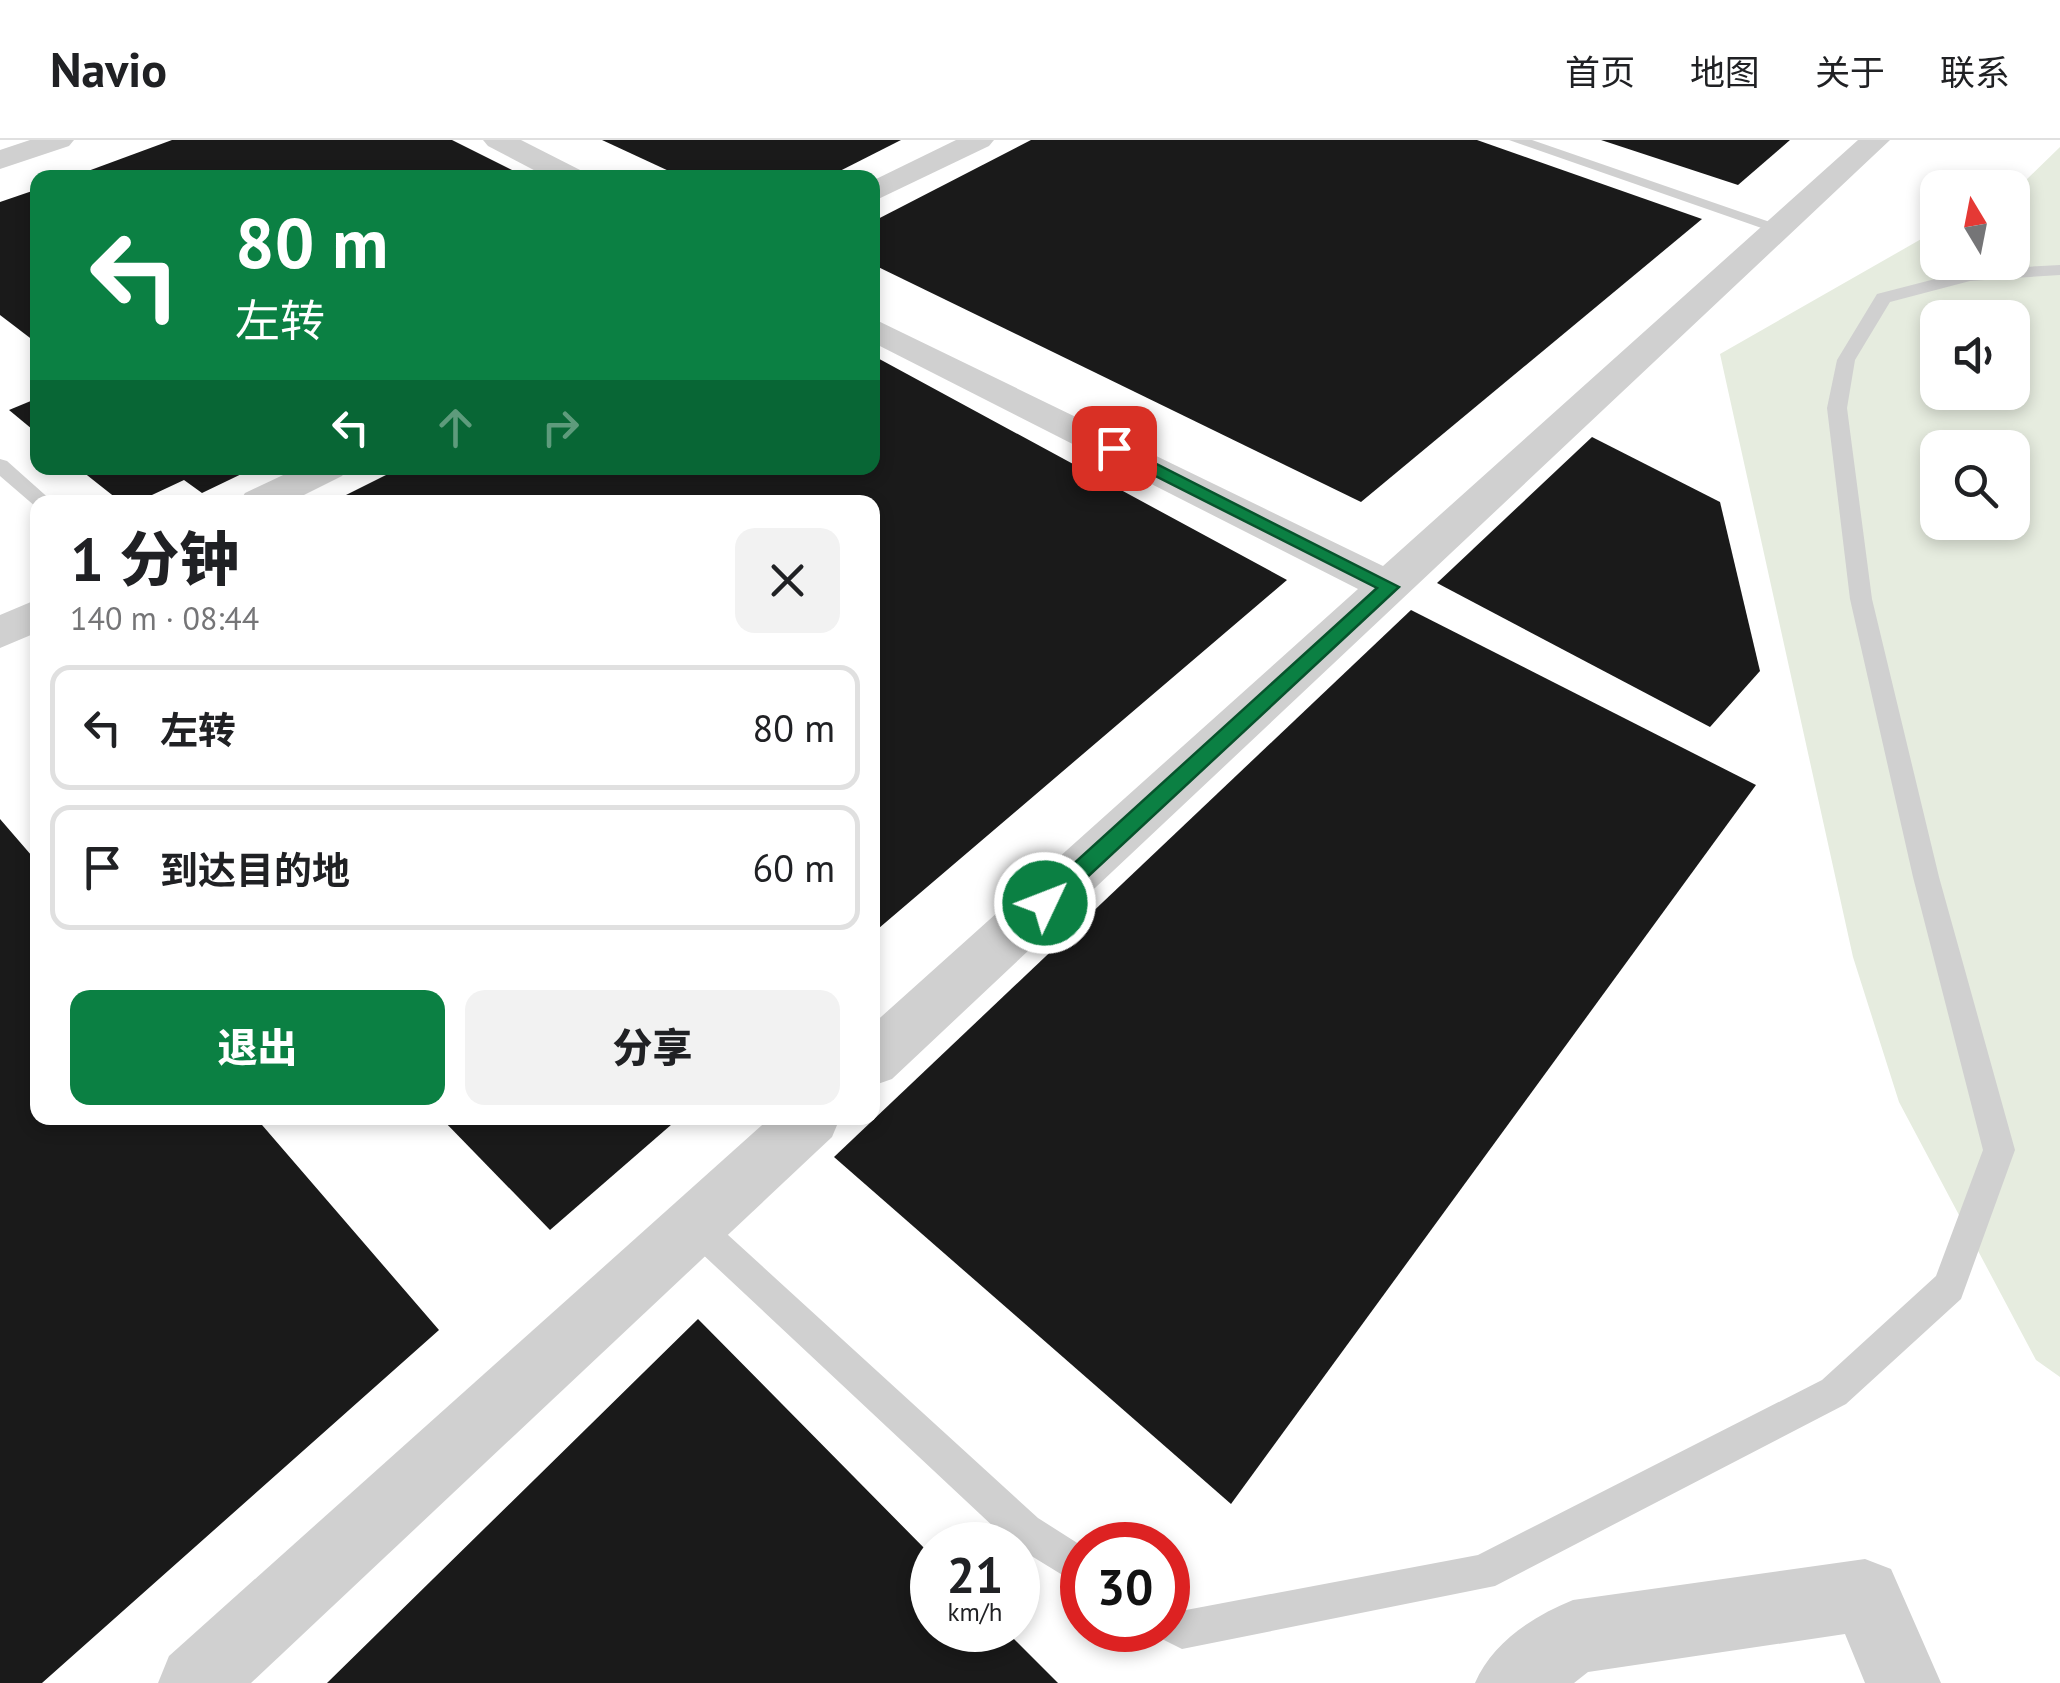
<!DOCTYPE html>
<html lang="zh">
<meta charset="utf-8">
<style>
:root{--surface:#fff;--page:#f2f2f2;--text:#202124;--muted:#757577;--line:#e0e0e0;--accent:#0b8043}
body{margin:0;font-family:"PT Sans","Noto Sans SC",sans-serif;background:var(--page);color:var(--text);height:100vh;display:flex;flex-direction:column;font-size:38px;white-space:nowrap}
*{box-sizing:border-box;margin:0}
p{font-size:32px;color:var(--muted)}
.icon{flex:none;width:55px;height:55px;fill:none;stroke:currentColor;stroke-width:2;stroke-linecap:round;stroke-linejoin:round}
.map{position:relative;flex:1;overflow:hidden}
.details{position:absolute;left:30px;top:355px;width:850px;height:630px;display:flex;flex-direction:column;background:var(--surface);border-radius:20px;box-shadow:0 5px 15px #0003}
.details>*{flex:none}
.banner{position:absolute;left:30px;top:30px;width:850px;height:305px;border-radius:20px;box-shadow:0 5px 15px #0003;background:#0b8043;color:#fff;overflow:hidden}
.needle{width:65px;rotate:350deg}
.buttons{position:absolute;left:1920px;top:30px;display:grid;gap:20px}
.buttons a{display:grid;place-items:center;width:110px;height:110px;border-radius:20px;background:var(--surface);box-shadow:0 5px 15px #0003;font-size:50px}
.speed{position:absolute;left:910px;top:1382px;display:flex;gap:20px;font-size:50px;font-weight:700;text-align:center}
.speed>*{display:grid;place-content:center;width:130px;height:130px;border-radius:50%;background:var(--surface);box-shadow:0 5px 15px #0003;line-height:1}
.speed small{font-size:25px;font-weight:400}
.speed .limit{border:15px solid #d22;background:#fff;color:#111}
.pin{position:absolute;display:grid;place-items:center;width:85px;height:85px;color:#fff;margin:-42px;border-radius:20px;box-shadow:0 5px 15px #0006}
.me{position:absolute;width:110px;margin:-55px;rotate:47deg;stroke-linejoin:round;filter:drop-shadow(0 0 8px #0008)}
.turn{display:flex;align-items:center;gap:35px;height:210px;padding:0 40px;font-size:45px}
.turn .icon{width:130px;height:130px;stroke-width:2.5}
.turn b{display:block;font-size:70px;line-height:85px}
.lanes{display:flex;align-items:center;height:95px;padding:0 40px;background:#0003;justify-content:center;gap:50px;direction:ltr}
.lanes .off{opacity:.35}
.round{display:grid;place-items:center;flex:none;width:105px;height:105px;border-radius:20px;background:var(--page)}
.headline{display:flex;align-items:center;justify-content:space-between;height:170px;padding:0 40px}
h1{font-size:60px;font-weight:800;line-height:75px}
.primary-button{display:flex;gap:20px;margin-top:auto;padding:20px 40px}
.primary-button a{flex:1;height:115px;border-radius:20px;background:var(--accent);color:#fff;font-size:40px;font-weight:800;line-height:115px;text-align:center}
.primary-button a+a{background:var(--page);color:var(--text)}
ul{padding:0;list-style:none}
li{display:flex;align-items:center;gap:30px;height:125px;margin:0 20px 15px;padding:0 20px;border:5px solid var(--line);border-radius:20px}
li div{flex:1}
li b{display:block;font-size:38px}
li em{font-style:normal}
header{display:flex;align-items:center;gap:60px;box-sizing:border-box;height:140px;padding:0 50px;background:var(--surface);border-bottom:2px solid var(--line)}
header strong{font-size:48px}
nav{display:flex;gap:55px;margin-inline-start:auto;font-size:35px}
.map>svg:first-child{display:block}
.green{fill:#e6ecdf;fill-rule:evenodd}
.building{fill:#1a1a1a}
.lines{fill:none;stroke-linecap:round;stroke-linejoin:round}
.lane{fill:#d0d0d0;fill-rule:evenodd}
.street{fill:#d0d0d0;fill-rule:evenodd}
.route{fill:#0b8043;stroke:#07532c;stroke-width:2.5}
</style>
<header>
<strong>Navio</strong>
<nav><a>首页</a><a>地图</a><a>关于</a><a>联系</a></nav>
</header>
<div class="map">
<svg width="2060" height="1543" viewBox="0 0 2060 1543">
<rect width="100%" height="100%" fill="#fff"/>
<path class="green" d="M 2060,7 L 2060,1237 L 2036,1220 L 1899,962 L 1853,817 L 1720,214 L 1937,90 L 1938,122 L 2012,122 L 2013,48 L 2027,39 ZM 1938,178 L 2012,178 L 2012,252 L 1938,252 ZM 1938,308 L 2012,308 L 2012,382 L 1938,382 Z"/>
<g class="building">
<polygon points="172,0 452,0 528,38 69,38"/>
<polygon points="602,0 901,0 826,38 684,38"/>
<polygon points="1031,0 1477,0 1702,79 1361,362 872,124 872,82"/>
<polygon points="1601,0 1790,0 1738,45"/>
<polygon points="38,49 38,204 0,175 0,62"/>
<polygon points="872,215 1287,440 872,794 872,362 332,362 400,328 872,328"/>
<polygon points="38,258 38,294 9,270"/>
<polygon points="1592,297 1720,362 1760,531 1710,587 1437,443"/>
<polygon points="78,328 254,328 202,353 184,340 137,362 121,362"/>
<polygon points="1411,470 1756,645 1231,1364 834,1017"/>
<polygon points="0,679 38,723 38,978 256,978 439,1190 42,1543 0,1543"/>
<polygon points="441,978 679,978 550,1090"/>
<polygon points="698,1179 932,1416 932,1490 1005,1490 1058,1543 327,1543"/>
</g>
<g class="lines">
<g class="lane">
<polygon points="1509,0 1532,0 1787,88 1773,92"/>
<polygon points="2060,125 2060,135 1970,141 1890,162 1855,220 1847,268 1872,459 1939,737 2015,1010 1961,1159 1846,1264 1495,1446 1182,1509 1154,1495 1152,1490 1168,1490 1168,1462 1186,1470 1478,1415 1822,1240 1936,1136 1983,1010 1913,737 1850,459 1827,268 1837,220 1877,154 1970,130"/>
<polygon points="0,319 7,321 53,362 38,362 36,367 0,336"/>
<polygon points="694,1070 705,1074 1038,1378 1082,1406 1082,1447 1012,1404 683,1096 678,1085 683,1074"/>
</g>
<g class="street">
<polygon points="30,0 74,0 69,6 0,29 0,10"/>
<polygon points="483,0 521,0 584,32 588,38 549,38 488,6"/>
<polygon points="956,0 994,0 989,6 872,62 872,41"/>
<polygon points="1858,0 1890,0 892,939 872,946 872,885 1358,449 872,202 872,178 1383,426"/>
<polygon points="298,328 348,328 342,336 290,362 239,362 245,353"/>
<polygon points="38,459 38,492 0,508 0,475"/>
<polygon points="770,978 840,978 832,997 251,1543 158,1543 169,1516"/>
<path d="M 1865,1419 L 1891,1429 L 1941,1543 L 1865,1543 L 1845,1494 L 1588,1532 L 1574,1543 L 1475,1543 C 1492,1503 1533,1476 1573,1460 Z"/>
</g>
</g>
<polygon class="route" points="1108,305 1119,305 1399,447 1053,769 1037,769 1033,763 1037,757 1377,448 1108,312"/>
</svg>
<div class="buttons">
<a><svg class="needle" viewBox="-14 -14 28 28"><path d="M0-13l5 13h-10z" fill="#e53935"/><path d="M0 13l5-13h-10z" fill="#757577"/></svg></a>
<a><svg class="icon" aria-label="sound" viewBox="0 0 24 24"><path d="M4 9h4l5-4v14l-5-4H4zM17 9q2 3 0 6"/></svg></a>
<a><svg class="icon" aria-label="search" viewBox="0 0 24 24"><circle cx="10" cy="10" r="6"/><path d="M15 15l6 6"/></svg></a>
</div>
<div class="speed"><div>21<small>km/h</small></div><div class="limit">30</div></div>
<div class="pin" style="left:1114px;top:308px;background:#d93025"><svg class="icon" aria-label="arrive" viewBox="0 0 24 24"><path d="M6 21V4h12l-3 4 3 4H6"/></svg></div>
<svg class="me" style="left:1045px;top:763px" viewBox="-20 -20 40 40"><circle r="17" fill="#0b8043" stroke="#fff" stroke-width="3"/><path d="M0-11L8 9 0 5-8 9z" fill="#fff"/></svg>
<div class="banner">
<div class="turn"><svg class="icon" aria-label="left" viewBox="0 0 24 24"><path d="M17 20v-9H6M10 6l-5 5 5 5"/></svg><div><b>80 m</b>左转</div></div>
<div class="lanes"><svg class="icon" aria-label="left" viewBox="0 0 24 24"><path d="M17 20v-9H6M10 6l-5 5 5 5"/></svg><svg class="icon off" aria-label="ahead" viewBox="0 0 24 24"><path d="M12 20V5M6 11l6-6 6 6"/></svg><svg class="icon off" aria-label="right" viewBox="0 0 24 24"><path d="M7 20v-9h11M14 6l5 5-5 5"/></svg></div>
</div>
<section class="details">
<div class="headline"><div><h1>1 分钟</h1><p>140 m · 08:44</p></div><a class="round"><svg class="icon" aria-label="close" viewBox="0 0 24 24"><path d="M6 6l12 12M18 6L6 18"/></svg></a></div>
<ul>
<li><svg class="icon" aria-label="left" viewBox="0 0 24 24"><path d="M17 20v-9H6M10 6l-5 5 5 5"/></svg><div><b>左转</b></div><em>80 m</em></li>
<li><svg class="icon" aria-label="arrive" viewBox="0 0 24 24"><path d="M6 21V4h12l-3 4 3 4H6"/></svg><div><b>到达目的地</b></div><em>60 m</em></li>
</ul>
<div class="primary-button"><a>退出</a><a>分享</a></div>
</section>
</div>
